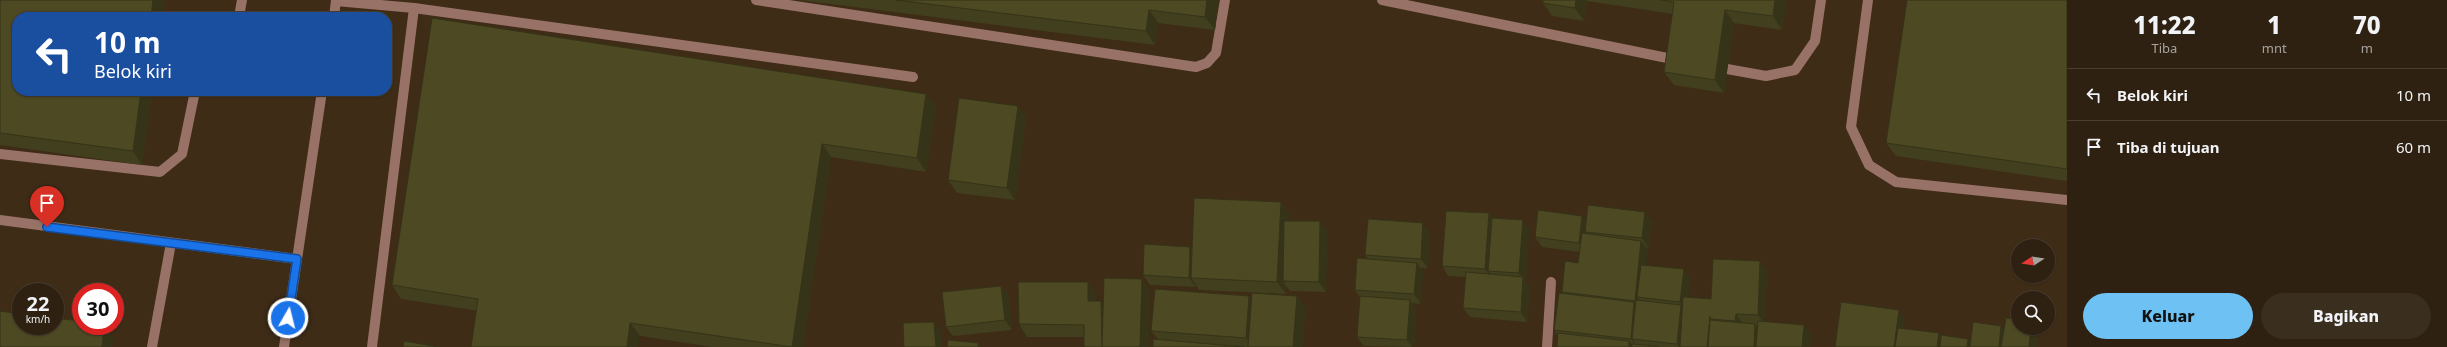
<!DOCTYPE html>
<html lang="id">
<style>
:root{--surface:#2e2111;--page:#3a2e1f;--text:#f1f3f6;--muted:#a7a39f;--line:#493e31;--accent:#6dc2f3}
body{margin:0;font-family:"Noto Sans",sans-serif;background:var(--page);color:var(--text);height:100vh;display:flex;flex-direction:column;font-size:15px;white-space:nowrap}
*{box-sizing:border-box;margin:0}
p{font-size:13px;color:var(--muted)}
.icon{flex:none;width:22px;height:22px;fill:none;stroke:currentColor;stroke-width:2;stroke-linecap:round;stroke-linejoin:round}
.map{position:relative;flex:1;overflow:hidden}
.sheet{display:flex;flex-direction:column;background:var(--surface);width:380px}
.sheet>*{flex:none}
.top-card{position:absolute;left:12px;top:12px;width:380px;height:84px;border-radius:16px;box-shadow:0 1px 3px #0004,0 0 0 1px var(--line);background:#1a4fa0;color:#fff;overflow:hidden}
.needle{width:26px;rotate:258deg}
.controls{position:absolute;left:2011px;top:239px;display:grid;gap:8px}
.controls a{display:grid;place-items:center;width:44px;height:44px;border-radius:50%;background:var(--surface);box-shadow:0 1px 3px #0004,0 0 0 1px var(--line);font-size:20px}
.speed{position:absolute;left:12px;top:283px;display:flex;gap:8px;font-size:20px;font-weight:700;text-align:center}
.speed>*{display:grid;place-content:center;width:52px;height:52px;border-radius:50%;background:var(--surface);box-shadow:0 1px 3px #0004,0 0 0 1px var(--line);line-height:1}
.speed small{font-size:10px;font-weight:400}
.speed .limit{border:6px solid #d22;background:#fff;color:#111}
.pin{position:absolute;display:grid;place-items:center;width:34px;height:34px;color:#fff;margin:-41px -17px;border-radius:50% 50% 50% 0;rotate:-45deg;box-shadow:0 0 4px #0007}
.pin .icon{rotate:45deg}
.me{position:absolute;width:44px;margin:-22px;rotate:8deg;stroke-linejoin:round;filter:drop-shadow(0 0 3px #0008)}
.turn{display:flex;align-items:center;gap:14px;height:84px;padding:0 16px;font-size:18px}
.turn .icon{width:52px;height:52px;stroke-width:2.5}
.turn b{display:block;font-size:28px;line-height:34px}
.eta{display:flex;justify-content:space-evenly;align-items:center;height:68px;text-align:center}
.eta b{font-size:24px;font-weight:800;line-height:28px}
.cta{display:flex;gap:8px;margin-top:auto;padding:8px 16px}
.cta a{flex:1;height:46px;border-radius:24px;background:var(--accent);color:#111;font-size:16px;font-weight:800;line-height:46px;text-align:center}
.cta a+a{background:var(--page);color:var(--text)}
ul{padding:0;list-style:none}
li{display:flex;align-items:center;gap:12px;height:52px;padding:0 16px;border-top:1px solid var(--line)}
li div{flex:1}
li b{display:block;font-size:15px}
li em{font-style:normal}
main{display:flex;flex:1;min-height:0}
.map>svg:first-child{display:block}
.lines{fill:none;stroke-linecap:round;stroke-linejoin:round}
.minor{stroke:#997267;stroke-width:10}
.wall{fill:#413f1e}
.shaded-wall{fill:#353318}
.building{fill:#4c4923;stroke:#353318}
.route-casing{stroke:#114b97;stroke-width:10}
.route{stroke:#1a73e8;stroke-width:7}
</style>
<main>
<div class="map">
<svg width="2067" height="347" viewBox="0 0 2067 347">
<rect width="100%" height="100%" fill="#3e2c17"/>
<g class="lines">
<g class="minor">
<polyline points="756,0 1196,67 1207,63 1216,53 1225,0"/>
<polyline points="1382,0 1677,60"/>
<polyline points="1868,0 1851,127 1869,165 1896,182 2067,200"/>
<polyline points="336,1 414,8 913,77"/>
<polyline points="239,17 242,0"/>
<polyline points="334,17 336,0"/>
<polyline points="1727,69 1766,76 1795,70 1815,41 1821,0"/>
<polyline points="0,154 160,172 182,154 195,91"/>
<polyline points="0,220 297,259"/>
<polyline points="152,347 171,243"/>
<polyline points="284,347 322,91"/>
<polyline points="372,347 414,8"/>
<polyline points="1547,347 1551,282"/>
</g>
</g>
<g class="wall">
<polygon points="0,0 164,0 162,17 17,17 152,91 142,165 0,145"/>
<polygon points="799,0 1218,0 1215,30 1158,23 1155,45"/>
<polygon points="1543,0 1786,0 1782,30 1734,23 1724,93 1674,85 1664,72 1673,14 1587,1 1584,21 1552,16 1543,3"/>
<polygon points="2067,0 2067,181 1896,156 1886,143"/>
<polygon points="926,94 936,108 926,172 831,157 803,347 712,347 401,299 392,285"/>
<polygon points="1018,106 1026,118 1015,200 957,193 948,180"/>
<polygon points="1281,202 1289,214 1289,221 1327,231 1326,292 1290,291 1286,286 1286,294 1199,290 1196,285 1196,287 1150,285 1143,275 1190,247 1192,249"/>
<polygon points="1489,213 1492,218 1529,229 1526,281 1530,287 1527,322 1470,317 1463,308 1466,277 1448,276 1442,266"/>
<polygon points="1652,221 1648,248 1645,247 1648,250 1646,265 1690,279 1688,297 1711,299 1760,261 1767,271 1765,322 1804,325 1811,335 1810,347 1557,347 1558,336 1554,330 1563,293 1562,292 1578,263 1580,252 1542,247 1535,237 1586,222"/>
<polygon points="1430,233 1428,268 1420,268 1423,272 1421,304 1412,303 1416,310 1414,347 1364,346 1357,337 1360,297 1355,290 1368,259 1365,255"/>
<polygon points="1142,279 1150,291 1084,337 1027,337 1019,324 1088,282 1096,294 1096,301 1104,304"/>
<polygon points="1001,286 1008,295 1012,330 953,336 946,327"/>
<polygon points="1249,296 1251,299 1297,296 1305,308 1303,347 1153,347 1158,339 1151,331"/>
</g>
<g class="shaded-wall">
<polygon points="153,0 164,0 162,17 151,17"/>
<polygon points="1207,0 1218,0 1215,30 1205,17"/>
<polygon points="1576,0 1586,0 1587,1 1584,21 1575,8"/>
<polygon points="1775,0 1786,0 1782,30 1773,16"/>
<polygon points="1149,10 1158,23 1155,45 1146,31"/>
<polygon points="1725,10 1734,23 1724,93 1715,80"/>
<polygon points="141,91 152,91 142,165 133,151"/>
<polygon points="926,94 936,108 926,172 917,158"/>
<polygon points="1018,106 1026,118 1015,200 1007,188"/>
<polygon points="822,144 831,157 803,347 792,347"/>
<polygon points="1281,202 1289,214 1286,282 1283,281 1286,286 1286,294 1277,282"/>
<polygon points="1645,212 1652,221 1648,248 1642,238"/>
<polygon points="1489,213 1495,223 1488,271 1492,276 1492,279 1485,269"/>
<polygon points="1582,216 1589,226 1585,232 1588,235 1586,253 1579,243"/>
<polygon points="1523,220 1529,229 1526,281 1530,287 1527,322 1521,312 1523,279 1519,273"/>
<polygon points="1320,221 1327,231 1326,292 1319,282"/>
<polygon points="1423,223 1430,233 1428,268 1421,259"/>
<polygon points="1641,241 1648,250 1643,298 1637,297 1642,304 1641,310 1635,301"/>
<polygon points="1190,247 1197,257 1191,278 1196,285 1196,287 1189,278"/>
<polygon points="1760,261 1767,271 1765,324 1758,315"/>
<polygon points="1417,263 1423,272 1421,304 1414,294"/>
<polygon points="1684,269 1690,279 1687,312 1680,302"/>
<polygon points="1142,279 1150,291 1149,347 1140,347"/>
<polygon points="1088,282 1096,294 1096,313 1088,301"/>
<polygon points="1001,286 1008,295 1012,330 1005,320"/>
<polygon points="1249,296 1258,308 1253,347 1246,338"/>
<polygon points="1297,296 1305,308 1303,347 1293,347"/>
<polygon points="1410,300 1416,310 1414,347 1412,347 1407,340"/>
<polygon points="1101,301 1110,313 1110,347 1102,347"/>
<polygon points="1634,302 1641,311 1632,339 1637,347 1636,347 1631,339"/>
<polygon points="1681,305 1688,314 1684,347 1679,347 1677,344"/>
<polygon points="1899,310 1905,319 1902,347 1894,347"/>
<polygon points="1736,314 1743,324 1742,331 1735,321"/>
<polygon points="1710,316 1710,319 1716,328 1715,347 1707,347"/>
<polygon points="934,322 941,332 942,347 936,347"/>
<polygon points="630,323 640,336 638,347 627,347"/>
<polygon points="1755,324 1762,333 1761,347 1754,347"/>
<polygon points="1804,325 1811,335 1810,347 1802,347"/>
<polygon points="104,326 105,326 113,338 112,347 102,347"/>
<polygon points="2001,326 2008,335 2007,347 1999,347"/>
<polygon points="2031,328 2037,328 2039,331 2037,347 2029,347"/>
<polygon points="1939,333 1946,343 1945,347 1937,347"/>
<polygon points="1968,339 1974,347 1967,347"/>
<polygon points="1629,341 1634,347 1629,347"/>
<polygon points="978,343 981,347 978,347"/>
</g>
<g class="building">
<polygon points="0,0 153,0 151,17 17,17 17,91 141,91 133,151 0,133"/>
<polygon points="896,0 1207,0 1205,17 1149,10 1146,31"/>
<polygon points="1543,0 1576,0 1575,8 1543,3"/>
<polygon points="1661,0 1775,0 1773,16 1725,10 1715,80 1664,72 1674,2"/>
<polygon points="1907,0 2067,0 2067,169 1886,143"/>
<polygon points="432,18 926,94 917,158 822,144 792,347 630,323 627,347 471,347 478,299 392,285"/>
<polygon points="959,98 1018,106 1007,188 948,180"/>
<polygon points="1194,198 1281,202 1277,282 1191,278"/>
<polygon points="1588,205 1645,212 1642,238 1585,232"/>
<polygon points="1538,210 1582,216 1579,243 1535,237"/>
<polygon points="1446,211 1489,213 1485,269 1442,266"/>
<polygon points="1492,218 1523,220 1519,273 1488,271"/>
<polygon points="1368,219 1423,223 1421,259 1365,255"/>
<polygon points="1284,221 1320,221 1319,282 1283,281"/>
<polygon points="1582,233 1641,241 1635,301 1562,292 1565,261 1578,263"/>
<polygon points="1144,244 1190,247 1189,278 1143,275"/>
<polygon points="1357,258 1417,263 1414,294 1355,290"/>
<polygon points="1713,259 1760,261 1758,315 1736,314 1735,321 1710,319 1710,316 1707,347 1680,347 1683,297 1711,299"/>
<polygon points="1641,265 1684,269 1680,302 1637,297"/>
<polygon points="1466,272 1523,277 1521,312 1463,308"/>
<polygon points="1104,278 1142,279 1140,347 1102,347"/>
<polygon points="1018,282 1088,282 1088,301 1101,301 1102,347 1084,347 1084,325 1019,324"/>
<polygon points="1001,286 1005,320 946,327 942,292"/>
<polygon points="1155,289 1249,296 1246,338 1151,331"/>
<polygon points="1252,293 1297,296 1293,347 1248,347"/>
<polygon points="1559,293 1634,302 1631,339 1554,330"/>
<polygon points="1360,296 1410,300 1407,340 1357,337"/>
<polygon points="1636,300 1681,305 1677,344 1632,339"/>
<polygon points="1841,302 1899,310 1894,347 1835,347"/>
<polygon points="0,311 21,314 21,326 55,326 55,318 81,321 81,326 104,326 102,347 0,347"/>
<polygon points="2006,318 2018,319 2018,328 2031,328 2029,347 2001,347"/>
<polygon points="1710,320 1755,324 1754,347 1708,347"/>
<polygon points="1758,321 1804,325 1802,347 1756,347"/>
<polygon points="934,322 936,347 904,347 903,323"/>
<polygon points="1973,322 2001,326 1999,347 1970,347"/>
<polygon points="1898,328 1939,333 1937,347 1895,347"/>
<polygon points="1558,333 1629,341 1629,347 1557,347"/>
<polygon points="1941,335 1968,339 1967,347 1940,347"/>
<polygon points="1153,339 1245,347 1153,347"/>
<polygon points="948,340 978,343 978,347 947,347"/>
<polygon points="404,341 439,347 403,347"/>
<polygon points="1632,344 1659,346 1659,347 1632,347"/>
</g>
<g class="lines">
<defs>
<polyline id="route" points="47,227 297,259 288,318"/>
</defs>
<use href="#route" class="route-casing"/>
<use href="#route" class="route"/>
</g>
</svg>
<div class="controls">
<a><svg class="needle" viewBox="-14 -14 28 28"><path d="M0-13l5 13h-10z" fill="#e53935"/><path d="M0 13l5-13h-10z" fill="#a7a39f"/></svg></a>
<a><svg class="icon" aria-label="search" viewBox="0 0 24 24"><circle cx="10" cy="10" r="6"/><path d="M15 15l6 6"/></svg></a>
</div>
<div class="speed"><div>22<small>km/h</small></div><div class="limit">30</div></div>
<div class="pin" style="left:47px;top:227px;background:#d93025"><svg class="icon" aria-label="arrive" viewBox="0 0 24 24"><path d="M6 21V4h12l-3 4 3 4H6"/></svg></div>
<svg class="me" style="left:288px;top:318px" viewBox="-20 -20 40 40"><circle r="17" fill="#1a73e8" stroke="#fff" stroke-width="3"/><path d="M0-11L8 9 0 5-8 9z" fill="#fff"/></svg>
<div class="top-card">
<div class="turn"><svg class="icon" aria-label="left" viewBox="0 0 24 24"><path d="M17 20v-9H6M10 6l-5 5 5 5"/></svg><div><b>10 m</b>Belok kiri</div></div>
</div>
</div>
<section class="sheet">
<div class="eta">
<div><b>11:22</b><p>Tiba</p></div>
<div><b>1</b><p>mnt</p></div>
<div><b>70</b><p>m</p></div>
</div>
<ul>
<li><svg class="icon" aria-label="left" viewBox="0 0 24 24"><path d="M17 20v-9H6M10 6l-5 5 5 5"/></svg><div><b>Belok kiri</b></div><em>10 m</em></li>
<li><svg class="icon" aria-label="arrive" viewBox="0 0 24 24"><path d="M6 21V4h12l-3 4 3 4H6"/></svg><div><b>Tiba di tujuan</b></div><em>60 m</em></li>
</ul>
<div class="cta"><a>Keluar</a><a>Bagikan</a></div>
</section>
</main>
